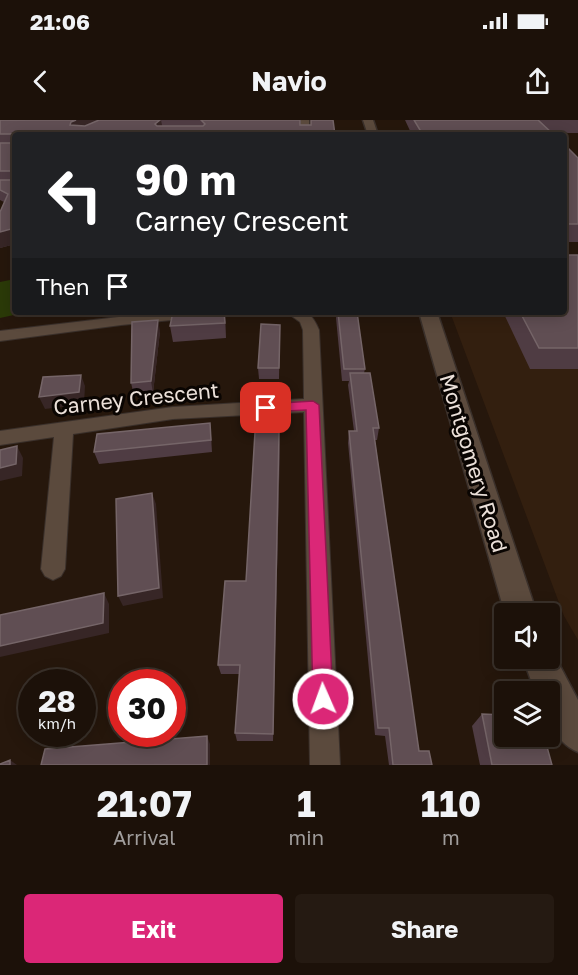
<!DOCTYPE html>
<style>
:root{--surface:#1c1109;--page:#251a12;--text:#f1f3f6;--muted:#a09d9c;--line:#3a312a;--accent:#db2777}
body{margin:0;font-family:"Golos Text",sans-serif;background:var(--page);color:var(--text);height:100vh;display:flex;flex-direction:column;font-size:22px;white-space:nowrap}
*{box-sizing:border-box;margin:0}
p{font-size:20px;color:var(--muted)}
.icon{flex:none;width:33px;height:33px;fill:none;stroke:currentColor;stroke-width:2;stroke-linecap:round;stroke-linejoin:round}
.map{position:relative;height:645px;overflow:hidden}
.panel{display:flex;flex-direction:column;background:var(--surface);flex:1}
.panel>*{flex:none}
.hud{position:absolute;left:12px;top:12px;width:555px;height:183px;border-radius:6px;box-shadow:0 3px 15px #0003,0 0 0 2px var(--line);background:#202124;color:#fff;overflow:hidden}
.tools{position:absolute;left:494px;top:483px;display:grid;gap:12px}
.tools a{display:grid;place-items:center;width:66px;height:66px;border-radius:6px;background:var(--surface);box-shadow:0 3px 15px #0003,0 0 0 2px var(--line);font-size:30px}
.speed{position:absolute;left:18px;top:549px;display:flex;gap:12px;font-size:30px;font-weight:700;text-align:center}
.speed>*{display:grid;place-content:center;width:78px;height:78px;border-radius:50%;background:var(--surface);box-shadow:0 3px 15px #0003,0 0 0 2px var(--line);line-height:1}
.speed small{font-size:15px;font-weight:400}
.speed .limit{border:9px solid #d22;background:#fff;color:#111}
.pin{position:absolute;display:grid;place-items:center;width:51px;height:51px;color:#fff;margin:-26px;border-radius:12px;box-shadow:0 3px 9px #0006}
.me{position:absolute;width:66px;margin:-33px;rotate:358deg;stroke-linejoin:round;filter:drop-shadow(0 0 4px #0008)}
.turn{display:flex;align-items:center;gap:21px;height:126px;padding:0 24px;font-size:27px}
.turn .icon{width:78px;height:78px;stroke-width:2.5}
.turn b{display:block;font-size:42px;line-height:51px}
.then{display:flex;align-items:center;height:57px;padding:0 24px;background:#0003;gap:12px;font-size:22px}
.eta{display:flex;justify-content:space-evenly;align-items:center;height:102px;text-align:center}
.eta b{font-size:36px;font-weight:700;line-height:42px}
.cta{display:flex;gap:12px;margin-top:auto;padding:12px 24px}
.cta a{flex:1;height:69px;border-radius:6px;background:var(--accent);color:#fff;font-size:24px;font-weight:700;line-height:69px;text-align:center}
.cta a+a{background:var(--page);color:var(--text)}
.status{display:flex;justify-content:space-between;align-items:center;height:42px;padding:0 30px;background:var(--surface);direction:ltr}
.status svg{height:16px;fill:currentColor}
header{display:flex;justify-content:space-between;align-items:center;height:78px;padding:0 24px;background:var(--surface);font-size:27px;font-weight:700}
.map>svg:first-child{display:block}
.built{fill:#331f0f}
.green{fill:#2b3a08}
.lines{fill:none;stroke-linecap:round;stroke-linejoin:round}
.minor-casing{stroke:#3a302b;stroke-width:2}
.tertiary-casing{stroke:#3a302b;stroke-width:3}
.minor{fill:#5b4a3d;fill-rule:evenodd}
.tertiary{fill:#5b4a3d;fill-rule:evenodd}
.wall{fill:#4f3c43}
.shaded-wall{fill:#372626}
.building{fill:#604e53;stroke:#756568;stroke-width:1.5}
.route{fill:#db2777;stroke:#8e194d;stroke-width:1.5}
.labels{text-anchor:middle;dominant-baseline:central;stroke-width:6;stroke-linejoin:round;paint-order:stroke}
.street-label{font-size:21px;fill:#ebe0d9;stroke:#0a0502}
</style>
<div class="status"><b>21:06</b><svg viewBox="0 0 49 12"><path d="M0 12V9h3v3zM5 12V6h3v6zM10 12V3h3v9zM15 12V0h3v12zM26 1h20v11H26zM47 4h2v5h-2z"/></svg></div>
<header><svg class="icon" aria-label="back" viewBox="0 0 24 24"><path d="M15 5l-7 7 7 7"/></svg>Navio<svg class="icon" aria-label="share" viewBox="0 0 24 24"><path d="M12 15V3M7 8l5-5 5 5M5 13v7h14v-7"/></svg></header>
<div class="map">
<svg width="578" height="645" viewBox="0 0 578 645">
<rect width="100%" height="100%" fill="#26170c"/>
<polygon class="built" points="564,135 578,135 578,520 564,496 450,192 564,192"/>
<polygon class="green" points="15,159 15,192 28,192 0,198 0,162"/>
<g class="lines">
<defs>
<g id="minor">
<rect x="301" y="0" width="8" height="15"/>
<polygon points="161,192 219,192 212,196 121,205 0,221 0,211"/>
<path d="M 286,192 C 305,192 311,190 319,210 L 340,645 L 310,645 L 304,292 L 173,299 L 73,314 L 65,449 L 61,456 L 53,460 L 45,456 L 41,449 L 54,317 L 0,325 L 0,311 L 173,287 L 304,279 L 303,210 L 300,202 Z"/>
</g>
<g id="tertiary">
<polygon points="363,0 373,0 378,15 368,15"/>
<polygon points="419,192 437,192 537,494 505,494"/>
<path d="M 549,525 L 578,580 L 578,632 C 552,621 549,597 549,572 L 535,572 L 523,538 L 549,538 Z"/>
</g>
</defs>
<use href="#minor" class="minor-casing"/>
<use href="#tertiary" class="tertiary-casing"/>
<use href="#minor" class="minor"/>
<use href="#tertiary" class="tertiary"/>
</g>
<g class="wall">
<polygon points="0,0 300,0 300,5 335,15 15,15 15,124 0,128 0,92 4,82 0,80"/>
<polygon points="405,0 578,0 578,13 552,13 554,15 412,15"/>
<polygon points="564,24 578,38 578,122 564,122"/>
<polygon points="578,135 578,249 530,249 503,192 564,192"/>
<polygon points="225,192 226,218 173,222 170,206"/>
<polygon points="337,192 357,192 365,249 364,253 379,308 377,320 375,320 419,631 432,645 389,645 385,616 375,615 348,323 349,311 354,311 348,265 349,261 342,261 336,198"/>
<polygon points="280,205 279,259 259,259 258,248"/>
<polygon points="160,211 153,273 134,275 131,263"/>
<polygon points="211,315 212,332 99,344 94,332"/>
<polygon points="280,324 273,621 237,621 235,613 239,554 221,554 218,545 246,461"/>
<polygon points="482,594 552,645 480,645 472,606"/>
</g>
<g class="shaded-wall">
<polygon points="76,0 105,0 74,13 70,5 71,2"/>
<polygon points="160,0 161,0 163,10 157,15 155,4"/>
<polygon points="15,108 15,124 0,128 0,112"/>
<polygon points="158,200 160,211 153,273 151,261"/>
<polygon points="81,255 85,266 84,284 45,289 39,277"/>
<polygon points="279,312 280,324 273,621 273,614"/>
<polygon points="17,326 23,338 22,356 0,361 0,348"/>
<polygon points="152,373 156,384 163,478 123,486 118,476"/>
<polygon points="104,473 109,484 109,513 0,537 0,526"/>
<polygon points="207,616 210,624 210,645 207,645"/>
<polygon points="10,640 17,645 10,645"/>
</g>
<g class="building">
<polygon points="0,0 76,0 71,2 70,5 85,6 99,0 160,0 155,4 157,6 203,6 205,4 201,0 300,0 300,5 311,5 311,0 333,0 335,15 15,15 15,108 0,112 0,92 8,74 0,70 0,60 12,60 12,51 0,51 0,23 13,23 13,14 0,14"/>
<polygon points="414,0 538,0 554,15 423,15"/>
<polygon points="564,24 578,38 578,104 564,104"/>
<polygon points="564,135 578,135 578,228 539,228 520,192 564,192"/>
<polygon points="173,192 224,192 225,203 170,206"/>
<polygon points="338,192 357,192 365,249 344,249"/>
<polygon points="158,200 151,261 131,263 132,202"/>
<polygon points="261,204 280,205 279,248 258,248"/>
<polygon points="350,253 370,253 379,308 373,308 419,631 429,631 432,645 393,645 389,608 378,608 349,311 357,311"/>
<polygon points="81,255 79,272 39,277 43,257"/>
<polygon points="210,303 211,320 94,332 97,314"/>
<polygon points="255,312 279,312 273,614 235,613 240,545 218,545 225,461 246,461"/>
<polygon points="17,326 16,344 0,348 0,330"/>
<polygon points="152,373 159,468 118,476 116,379"/>
<polygon points="104,473 103,503 0,526 0,495"/>
<polygon points="482,594 504,595 504,616 544,616 552,645 492,645"/>
<polygon points="207,616 207,645 41,645 45,629"/>
<polygon points="10,640 10,645 0,645 0,644"/>
</g>
<polygon class="route" points="313,281 319,285 333,579 330,586 323,589 316,586 313,579 306,290 266,292 260,288 266,284"/>
<g class="labels">
<g class="street-label">
<text transform="translate(136 278) rotate(-6)">Carney Crescent</text>
<text transform="translate(474 343) rotate(73)">Montgomery Road</text>
</g>
</g>
</svg>
<div class="tools">
<a><svg class="icon" aria-label="sound" viewBox="0 0 24 24"><path d="M4 9h4l5-4v14l-5-4H4zM17 9q2 3 0 6"/></svg></a>
<a><svg class="icon" aria-label="layers" viewBox="0 0 24 24"><path d="M12 4l9 5-9 5-9-5zM3 14l9 5 9-5"/></svg></a>
</div>
<div class="speed"><div>28<small>km/h</small></div><div class="limit">30</div></div>
<div class="pin" style="left:266px;top:288px;background:#d93025"><svg class="icon" aria-label="arrive" viewBox="0 0 24 24"><path d="M6 21V4h12l-3 4 3 4H6"/></svg></div>
<svg class="me" style="left:323px;top:579px" viewBox="-20 -20 40 40"><circle r="17" fill="#db2777" stroke="#fff" stroke-width="3"/><path d="M0-11L8 9 0 5-8 9z" fill="#fff"/></svg>
<div class="hud">
<div class="turn"><svg class="icon" aria-label="left" viewBox="0 0 24 24"><path d="M17 20v-9H6M10 6l-5 5 5 5"/></svg><div><b>90 m</b>Carney Crescent</div></div>
<div class="then">Then<svg class="icon" aria-label="arrive" viewBox="0 0 24 24"><path d="M6 21V4h12l-3 4 3 4H6"/></svg></div>
</div>
</div>
<section class="panel">
<div class="eta">
<div><b>21:07</b><p>Arrival</p></div>
<div><b>1</b><p>min</p></div>
<div><b>110</b><p>m</p></div>
</div>
<div class="cta"><a>Exit</a><a>Share</a></div>
</section>
